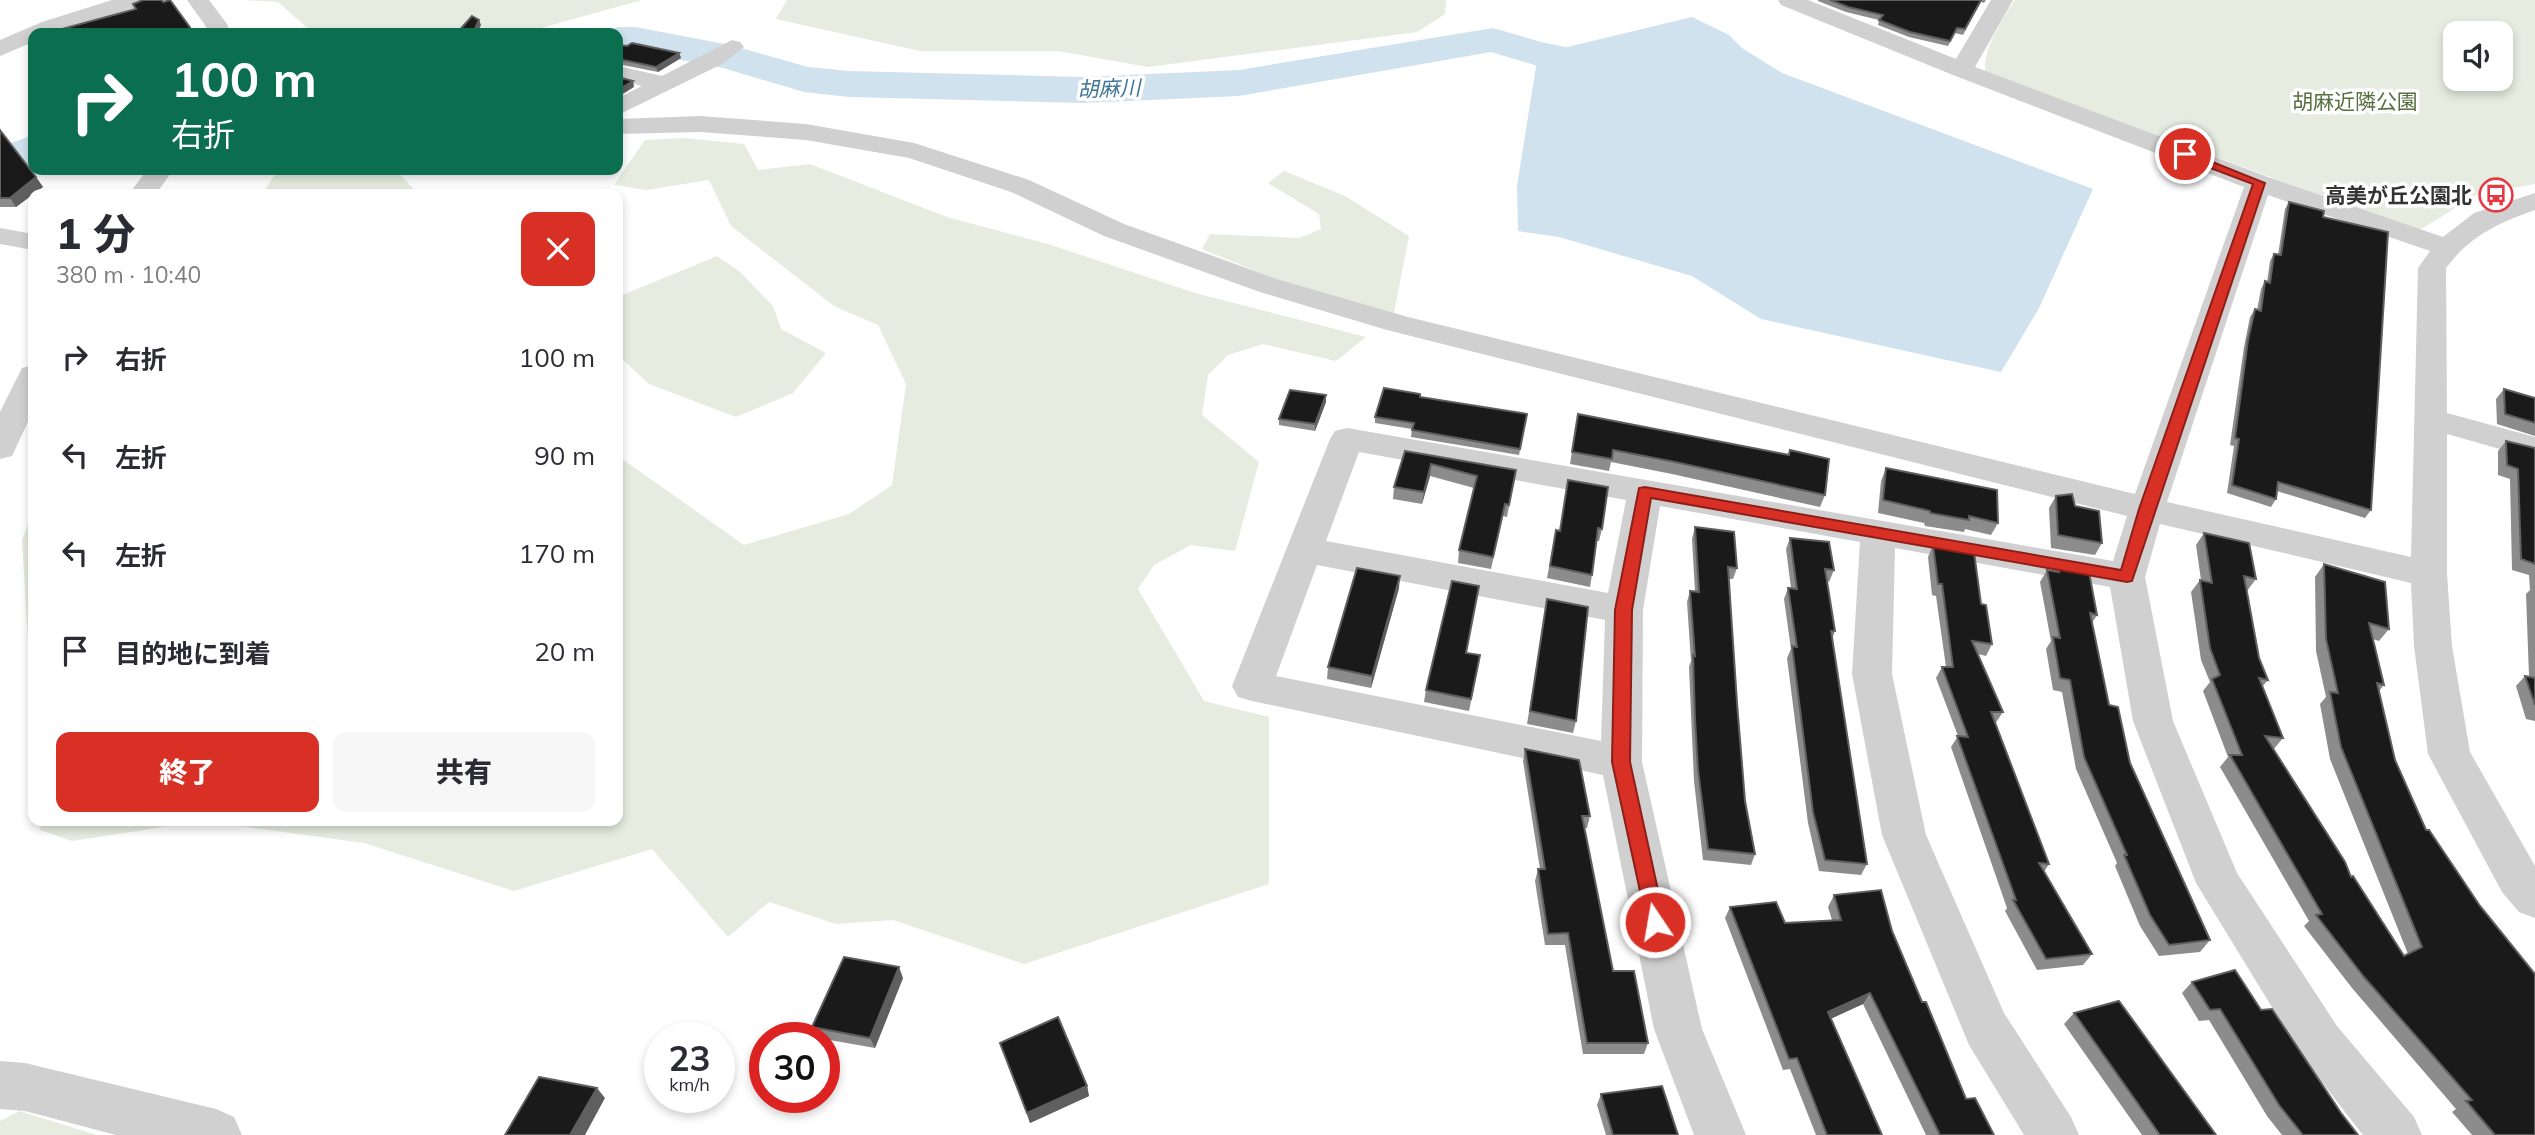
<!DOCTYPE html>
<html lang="ja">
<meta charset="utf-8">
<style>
:root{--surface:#fff;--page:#f7f7f7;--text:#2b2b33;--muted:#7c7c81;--accent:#d93025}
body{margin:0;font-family:Mulish,"Noto Sans JP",sans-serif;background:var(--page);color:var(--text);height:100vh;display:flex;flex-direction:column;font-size:26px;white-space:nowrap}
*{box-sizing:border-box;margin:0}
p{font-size:23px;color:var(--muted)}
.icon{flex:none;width:38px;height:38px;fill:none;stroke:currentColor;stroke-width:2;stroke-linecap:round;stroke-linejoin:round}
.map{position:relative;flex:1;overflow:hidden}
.details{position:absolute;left:28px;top:189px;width:595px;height:637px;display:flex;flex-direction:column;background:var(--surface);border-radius:14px;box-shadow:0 4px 10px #0003}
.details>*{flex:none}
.banner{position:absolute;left:28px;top:28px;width:595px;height:147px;border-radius:14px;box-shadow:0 4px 10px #0003;background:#0b6e4f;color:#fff;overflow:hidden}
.buttons{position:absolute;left:2443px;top:21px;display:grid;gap:14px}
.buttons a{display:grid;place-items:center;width:70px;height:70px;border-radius:14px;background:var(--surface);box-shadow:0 4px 10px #0003;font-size:35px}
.speed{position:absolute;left:644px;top:1022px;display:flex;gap:14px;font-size:35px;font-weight:700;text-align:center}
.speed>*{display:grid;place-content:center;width:91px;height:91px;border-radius:50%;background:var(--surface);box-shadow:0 4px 10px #0003;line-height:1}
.speed small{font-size:18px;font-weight:400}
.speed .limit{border:10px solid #d22;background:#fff;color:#111}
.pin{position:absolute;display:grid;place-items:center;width:60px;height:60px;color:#fff;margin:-30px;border:4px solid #fff;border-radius:50%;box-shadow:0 2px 7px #0007}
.me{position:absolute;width:77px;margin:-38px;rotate:348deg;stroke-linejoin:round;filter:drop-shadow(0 0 5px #0008)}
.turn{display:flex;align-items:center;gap:24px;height:147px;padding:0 28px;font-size:32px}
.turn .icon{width:91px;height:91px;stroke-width:2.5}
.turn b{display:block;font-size:49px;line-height:60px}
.round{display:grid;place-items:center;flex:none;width:74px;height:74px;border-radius:14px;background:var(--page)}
.overview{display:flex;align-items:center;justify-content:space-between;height:119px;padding:0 28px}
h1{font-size:42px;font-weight:800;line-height:52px}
.cta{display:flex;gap:14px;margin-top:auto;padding:14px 28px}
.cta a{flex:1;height:80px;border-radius:14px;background:var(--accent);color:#fff;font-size:28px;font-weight:800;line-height:80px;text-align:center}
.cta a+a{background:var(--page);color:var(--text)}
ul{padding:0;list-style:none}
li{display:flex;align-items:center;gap:21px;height:98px;padding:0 28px}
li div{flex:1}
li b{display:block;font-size:26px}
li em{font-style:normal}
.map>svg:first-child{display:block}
.green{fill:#e6ecdf;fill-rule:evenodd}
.water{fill:#cfe2ee}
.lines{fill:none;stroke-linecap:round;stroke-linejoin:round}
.river{fill:#cfe2ee;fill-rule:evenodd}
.minor{fill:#d0d0d0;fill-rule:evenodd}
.wall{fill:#8c8c8c}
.shaded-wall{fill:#5f5f5f}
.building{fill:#1a1a1a;stroke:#5f5f5f;stroke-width:2}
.route{fill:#d93025;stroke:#8d1f18;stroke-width:2}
.labels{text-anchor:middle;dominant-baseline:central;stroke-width:7;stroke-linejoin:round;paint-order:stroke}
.far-water-label{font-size:21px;font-style:italic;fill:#3f7597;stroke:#fff}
.far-park-label{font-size:21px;fill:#56703f;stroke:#fff}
.far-poi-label{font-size:21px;font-weight:bold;fill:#333;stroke:#fff;text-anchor:end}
</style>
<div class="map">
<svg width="2535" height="1135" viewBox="0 0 2535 1135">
<rect width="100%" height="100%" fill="#fff"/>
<g class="green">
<polygon points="244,0 642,0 523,33 387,29 313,33 278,2"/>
<polygon points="787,0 1446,0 1445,14 1417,32 1148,67 1058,51 920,51 776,19"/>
<path d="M 2015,0 L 2535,0 L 2535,184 L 2478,194 L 2418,231 L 1986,73 C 1980,54 2003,17 2015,0 ZM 2455,33 L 2501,33 L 2501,79 L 2455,79 Z"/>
<polygon points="684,138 744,144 758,170 810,164 947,217 1048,244 1195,293 1366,337 1336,361 1263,344 1228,355 1208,375 1202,415 1259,462 1235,551 1191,545 1154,565 1138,589 1204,701 1269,717 1269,884 1024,964 893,920 836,924 769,902 728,937 652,849 514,891 364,843 202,821 72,841 40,830 39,821 618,821 618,456 744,545 849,514 892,485 906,384 878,325 834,306 731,226 709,180 646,190 614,185 645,140"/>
<polygon points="278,170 396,170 418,194 262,194"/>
<polygon points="1284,171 1345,196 1409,236 1394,313 1287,284 1202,249 1210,234 1299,238 1321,229 1319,214 1268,183"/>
<polygon points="717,256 739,271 773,306 781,329 826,353 793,393 736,417 649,384 618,355 618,297"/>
<polygon points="33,510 33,723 22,540"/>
<polygon points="19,1111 97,1135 0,1135 0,1121"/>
</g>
<polygon class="water" points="1692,17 1729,35 1742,48 1782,73 2093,189 2039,308 2001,372 1761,319 1692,276 1559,237 1518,231 1517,186 1538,54"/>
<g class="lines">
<g class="river">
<polygon points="618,27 635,27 730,45 808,67 849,71 1083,77 1239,70 1493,28 1545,43 1613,56 1619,65 1613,74 1598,77 1538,66 1491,52 1239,96 1083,103 849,97 804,92 723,68 635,51 618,51 618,33 602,33"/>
<polygon points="33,135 33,166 0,179 0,147"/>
</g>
<g class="minor">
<polygon points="112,0 148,0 145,5 54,33 33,33 33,42 0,56 0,40 42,22"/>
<polygon points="187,0 209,0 227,24 230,33 208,33 205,25"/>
<path d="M 1778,0 L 1808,0 L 1956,59 L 1991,0 L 2013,0 L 1975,67 L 2268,177 L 2443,237 L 2474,213 L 2535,193 L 2535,210 C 2498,223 2470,236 2446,268 L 2447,413 L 2535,437 L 2535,459 L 2447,434 L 2447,574 L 2452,646 L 2470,752 L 2535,866 L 2535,918 L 2519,912 L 2502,892 L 2428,754 L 2414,646 L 2411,583 L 2160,524 L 2145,577 L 2173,721 L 2237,873 L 2337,1026 L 2414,1117 L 2422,1135 L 2363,1135 L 2303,1058 L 2196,883 L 2133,721 L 2110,587 L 1895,548 L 1892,674 L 1926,835 L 2004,1013 L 2071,1117 L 2079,1135 L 2024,1135 L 1969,1045 L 1882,835 L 1852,674 L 1860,542 L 1660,506 L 1643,610 L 1642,762 L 1702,1029 L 1746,1135 L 1694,1135 L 1654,1029 L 1603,775 L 1252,701 L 1238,697 L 1232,686 L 1330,439 L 1335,431 L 1347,428 L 2113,561 L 2127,516 L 1387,330 L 1260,292 L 1104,236 L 1011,192 L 909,158 L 806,140 L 700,132 L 618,134 L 618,119 L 700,116 L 806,124 L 914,143 L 1029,180 L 1124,224 L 1280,280 L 1408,317 L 2135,494 L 2244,187 L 1953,75 L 1781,5 ZM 2268,195 L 2430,251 L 2418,268 L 2411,557 L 2167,502 ZM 1359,452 L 1626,500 L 1608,593 L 1326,541 ZM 1317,565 L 1605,620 L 1601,741 L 1276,676 Z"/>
<polygon points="732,40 740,42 744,47 722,64 618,115 618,98 642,86 618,80 618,66 662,76"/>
<polygon points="147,170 173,170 156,194 129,194"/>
<polygon points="0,228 33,234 33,250 0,244"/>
<polygon points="33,365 33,411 12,456 0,459 0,412 22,368"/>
<polygon points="0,1061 25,1063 216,1109 234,1117 242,1135 116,1135 25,1111 0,1109"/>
</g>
</g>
<g class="wall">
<polygon points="1818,0 1986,0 1984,3 1981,2 1963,35 1955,33 1948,46 1909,37 1878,25 1879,20 1846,12 1818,1"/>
<polygon points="618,45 679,53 681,58 658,72 618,64"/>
<polygon points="0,130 43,187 16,207 0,207"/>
<polygon points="2289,202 2323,217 2371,510 2365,518 2277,491 2276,499 2271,507 2227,493 2234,446 2230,445 2244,347 2250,317 2255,309 2257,310 2261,289 2265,281 2267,282 2270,261 2274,254 2278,255 2285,209"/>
<polygon points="2504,389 2535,398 2535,436 2497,424 2496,399"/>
<polygon points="1326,395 1326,402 1315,431 1279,425 1279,419"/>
<polygon points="1420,397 1527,414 1519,455 1411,437 1412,429 1375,423 1375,417"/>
<polygon points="1578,414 1788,455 1790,450 1825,495 1820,507 1672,474 1611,462 1609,471 1570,464"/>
<polygon points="2506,441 2535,448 2535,721 2526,719 2516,686 2525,676 2529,676 2526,594 2530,590 2529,575 2512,570 2510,479 2498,475 2498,451"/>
<polygon points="1405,451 1516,470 1507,517 1503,516 1491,569 1458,563 1459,550 1474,488 1430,476 1422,504 1393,499 1394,487"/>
<polygon points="1886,468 1998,523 1991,535 1965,529 1964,532 1925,526 1924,523 1878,513 1881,481"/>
<polygon points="1568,480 1602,529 1599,541 1597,541 1592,575 1590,587 1547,578 1556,530 1560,531"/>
<polygon points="2056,496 2075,506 2102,543 2095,555 2051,548 2049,508"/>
<polygon points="1695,527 1737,568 1733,579 1729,579 1737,703 1745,801 1755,854 1751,865 1703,860 1694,781 1689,667 1691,661 1687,602 1690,591 1695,592 1692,539"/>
<polygon points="2204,533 2256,579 2247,591 2259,658 2268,680 2262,687 2283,738 2273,750 2351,877 2404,956 2408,954 2330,759 2320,704 2326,697 2316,651 2315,577 2324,564 2389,629 2379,641 2373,639 2384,685 2379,691 2395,760 2535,1135 2472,1135 2452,1112 2456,1109 2352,988 2304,926 2309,921 2220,767 2228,757 2203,691 2210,682 2201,660 2191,592 2200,580 2201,580 2196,545"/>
<polygon points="1790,538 1834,570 1829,582 1827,581 1835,631 1832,639 1867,864 1861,875 1819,871 1808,823 1787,658 1791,649 1784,599 1788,588 1791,588 1786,549"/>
<polygon points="1933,545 1981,604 1992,644 1986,656 1978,654 2003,712 1995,724 2049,864 2044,872 2092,954 2083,965 2037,970 2005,911 2007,908 1951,747 1958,736 1936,678 1942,667 1946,667 1936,596 1932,595 1928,557"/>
<polygon points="2059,567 2097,615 2092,623 2109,705 2130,763 2210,940 2200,952 2159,956 2140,926 2115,866 2117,863 2076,769 2062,692 2053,690 2046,649 2051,641 2040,582 2047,570 2057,571"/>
<polygon points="1479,586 1466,653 1478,668 1469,711 1424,702 1426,690"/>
<polygon points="1399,588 1371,688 1327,679 1328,667"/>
<polygon points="1547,599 1576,721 1573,733 1527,724"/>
<polygon points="1525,749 1590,816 1587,828 1584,828 1613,971 1648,1043 1644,1054 1583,1054 1565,945 1545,945 1535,881 1538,869 1540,869 1523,761"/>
<polygon points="1834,895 1892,931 1922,1002 1966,1099 1994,1135 1926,1135 1863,1004 1831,1018 1882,1135 1816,1135 1790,1069 1783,1070 1725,918 1730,907 1785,923 1832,920 1828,907"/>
<polygon points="903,978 875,1048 824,1039 824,1038 818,1038 812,1027"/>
<polygon points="2192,982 2261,1010 2358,1135 2282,1135 2267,1116 2209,1020 2199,1021 2182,993"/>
<polygon points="2074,1013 2216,1135 2142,1135 2064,1024"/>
<polygon points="1000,1043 1087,1086 1089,1096 1030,1123"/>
<polygon points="1601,1094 1678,1135 1606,1135 1597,1105"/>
</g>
<g class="shaded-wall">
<polygon points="479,20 481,25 477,33 473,33"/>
<polygon points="679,53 681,58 658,72 656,67"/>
<polygon points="633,81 634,87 618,97 618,90"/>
<polygon points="36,177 43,187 16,207 10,198"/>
<polygon points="1326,395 1326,402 1315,431 1315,424"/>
<polygon points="1431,464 1430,476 1422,504 1424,492"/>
<polygon points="1400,576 1399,588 1371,688 1372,676"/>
<polygon points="899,967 903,978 875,1048 870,1038"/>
<polygon points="1870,993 1863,1004 1822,1023 1828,1012"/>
<polygon points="1087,1086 1089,1096 1030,1123 1027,1113"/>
<polygon points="597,1088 605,1098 585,1135 570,1135"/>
</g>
<g class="building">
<polygon points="143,0 162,0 163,2 170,0 189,26 193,33 57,33 58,30 136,9 133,4"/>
<polygon points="1830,0 1981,0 1965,29 1957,28 1950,41 1910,32 1879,20 1883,15 1848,7"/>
<polygon points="472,16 479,20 473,33 457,33"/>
<polygon points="632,43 679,53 656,67 618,59 618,45 627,46"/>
<polygon points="618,77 633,81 618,90"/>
<polygon points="0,130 36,177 10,198 0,198"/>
<polygon points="2289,202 2324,211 2323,217 2388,232 2371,510 2278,482 2276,499 2232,485 2239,439 2235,438 2248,340 2255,309 2261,311 2265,281 2270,283 2274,254 2281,255"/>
<polygon points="1384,388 1420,394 1420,397 1527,414 1520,449 1412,430 1414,423 1375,417"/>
<polygon points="2504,389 2535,398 2535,423 2505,414"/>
<polygon points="1290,390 1326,395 1315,424 1279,419"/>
<polygon points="1578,414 1789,455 1790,450 1829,459 1825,495 1675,462 1613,450 1612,459 1572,452"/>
<polygon points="2506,441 2535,448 2535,564 2521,559 2518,469 2507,465"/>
<polygon points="1405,451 1516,470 1509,505 1505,504 1493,557 1459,550 1477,476 1431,464 1424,492 1394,487"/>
<polygon points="1886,468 1997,490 1998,523 1969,516 1969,520 1930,513 1930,511 1883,500"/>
<polygon points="1568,480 1608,487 1602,529 1598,528 1592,575 1550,566 1556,530 1560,531"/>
<polygon points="2072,494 2075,506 2099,511 2102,543 2058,535 2056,496"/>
<polygon points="1695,527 1734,532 1737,568 1728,567 1737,703 1745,801 1755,854 1708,849 1698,770 1695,719 1693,655 1695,656 1690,591 1699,592"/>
<polygon points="2204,533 2249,543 2256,579 2244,576 2259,658 2268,680 2259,678 2283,738 2265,736 2345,862 2351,877 2353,876 2404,956 2422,947 2341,747 2330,692 2338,693 2326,639 2324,564 2385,582 2389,629 2369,623 2384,685 2377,683 2395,760 2426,830 2429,830 2480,906 2535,974 2535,1135 2495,1135 2466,1101 2472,1100 2364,977 2316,915 2322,914 2230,755 2242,755 2212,679 2220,675 2210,648 2200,580 2212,583"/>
<polygon points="1790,538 1829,542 1834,570 1825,569 1835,631 1831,631 1867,864 1825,860 1813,812 1792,646 1797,647 1788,588 1797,589"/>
<polygon points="1933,545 1974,552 1981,604 1986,605 1992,644 1972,641 2003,712 1991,712 2049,864 2039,863 2092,954 2046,959 2013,900 2016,900 1957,736 1968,737 1942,667 1953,667 1942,584 1938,584"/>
<polygon points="2059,567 2089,572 2097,615 2090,613 2109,705 2118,707 2130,763 2210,940 2169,945 2150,915 2124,855 2127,855 2084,757 2070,680 2060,678 2053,637 2060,638 2047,570 2059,572"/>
<polygon points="1357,568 1400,576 1372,676 1328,667"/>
<polygon points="1452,581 1479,586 1466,653 1480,655 1471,699 1426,690"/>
<polygon points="1547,599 1588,607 1576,721 1530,711"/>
<polygon points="2525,676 2535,678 2535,705"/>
<polygon points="1525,749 1579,760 1590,816 1582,816 1613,971 1634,971 1648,1043 1587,1043 1568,933 1548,934 1538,869 1545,869"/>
<polygon points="1881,890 1892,931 1922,1002 1926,1002 1966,1099 1975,1098 1994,1135 1940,1135 1870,993 1828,1012 1882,1135 1827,1135 1797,1058 1789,1059 1730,907 1776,902 1785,923 1841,920 1834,895"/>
<polygon points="844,957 899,967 870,1038 812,1027"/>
<polygon points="2235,970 2261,1010 2272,1009 2341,1113 2358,1135 2303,1135 2279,1105 2220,1009 2210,1010 2192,982"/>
<polygon points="2119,1001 2216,1135 2160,1135 2074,1013"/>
<polygon points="1058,1017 1087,1086 1027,1113 1000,1043"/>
<polygon points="539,1077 597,1088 570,1135 505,1135"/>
<polygon points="1662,1086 1678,1135 1613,1135 1601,1094"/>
</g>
<polygon class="route" points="2185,151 2265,183 2132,581 2127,582 1651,498 1632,610 1630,762 1665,922 1662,928 1655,931 1648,928 1612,762 1615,610 1639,488 1645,487 2121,570 2139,509 2253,184 2181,157 2179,154"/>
<defs>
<symbol id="bus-ring" viewBox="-11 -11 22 22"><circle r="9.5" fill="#fff" stroke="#e63946" stroke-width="1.5"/><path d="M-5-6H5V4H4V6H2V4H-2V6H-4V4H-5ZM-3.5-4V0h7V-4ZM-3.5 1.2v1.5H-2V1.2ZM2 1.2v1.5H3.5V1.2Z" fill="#e63946"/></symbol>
</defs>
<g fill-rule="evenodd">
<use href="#bus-ring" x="2477" y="176" width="38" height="38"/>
</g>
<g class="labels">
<g class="far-water-label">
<text transform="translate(1109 88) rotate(-2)">胡麻川</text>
</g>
<g class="far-park-label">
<text x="2355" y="101">胡麻近隣公園</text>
</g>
<g class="far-poi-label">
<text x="2472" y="195">高美が丘公園北</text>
</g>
</g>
</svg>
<div class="buttons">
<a><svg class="icon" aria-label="sound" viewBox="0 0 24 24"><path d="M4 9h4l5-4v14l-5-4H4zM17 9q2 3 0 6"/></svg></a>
</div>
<div class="speed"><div>23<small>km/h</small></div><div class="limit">30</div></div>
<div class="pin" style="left:2185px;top:154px;background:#d93025"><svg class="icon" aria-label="arrive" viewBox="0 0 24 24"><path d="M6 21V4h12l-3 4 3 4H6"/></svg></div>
<svg class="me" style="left:1655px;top:922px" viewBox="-20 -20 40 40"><circle r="17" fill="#d93025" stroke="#fff" stroke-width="3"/><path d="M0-11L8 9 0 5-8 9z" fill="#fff"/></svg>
<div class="banner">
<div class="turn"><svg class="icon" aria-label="right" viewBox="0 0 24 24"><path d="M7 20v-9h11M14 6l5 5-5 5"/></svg><div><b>100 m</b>右折</div></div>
</div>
<section class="details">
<div class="overview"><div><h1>1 分</h1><p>380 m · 10:40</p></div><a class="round" style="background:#d93025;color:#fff"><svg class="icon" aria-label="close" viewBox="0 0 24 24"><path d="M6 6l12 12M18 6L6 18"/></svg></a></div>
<ul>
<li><svg class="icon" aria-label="right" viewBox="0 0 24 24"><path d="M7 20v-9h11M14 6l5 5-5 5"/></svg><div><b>右折</b></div><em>100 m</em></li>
<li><svg class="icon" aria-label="left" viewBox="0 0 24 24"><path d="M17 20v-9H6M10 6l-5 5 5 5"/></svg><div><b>左折</b></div><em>90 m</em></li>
<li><svg class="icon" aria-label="left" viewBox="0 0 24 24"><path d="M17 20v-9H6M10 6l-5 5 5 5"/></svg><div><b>左折</b></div><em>170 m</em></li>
<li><svg class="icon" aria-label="arrive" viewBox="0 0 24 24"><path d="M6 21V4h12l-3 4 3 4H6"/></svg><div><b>目的地に到着</b></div><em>20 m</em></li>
</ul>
<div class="cta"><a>終了</a><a>共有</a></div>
</section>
</div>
